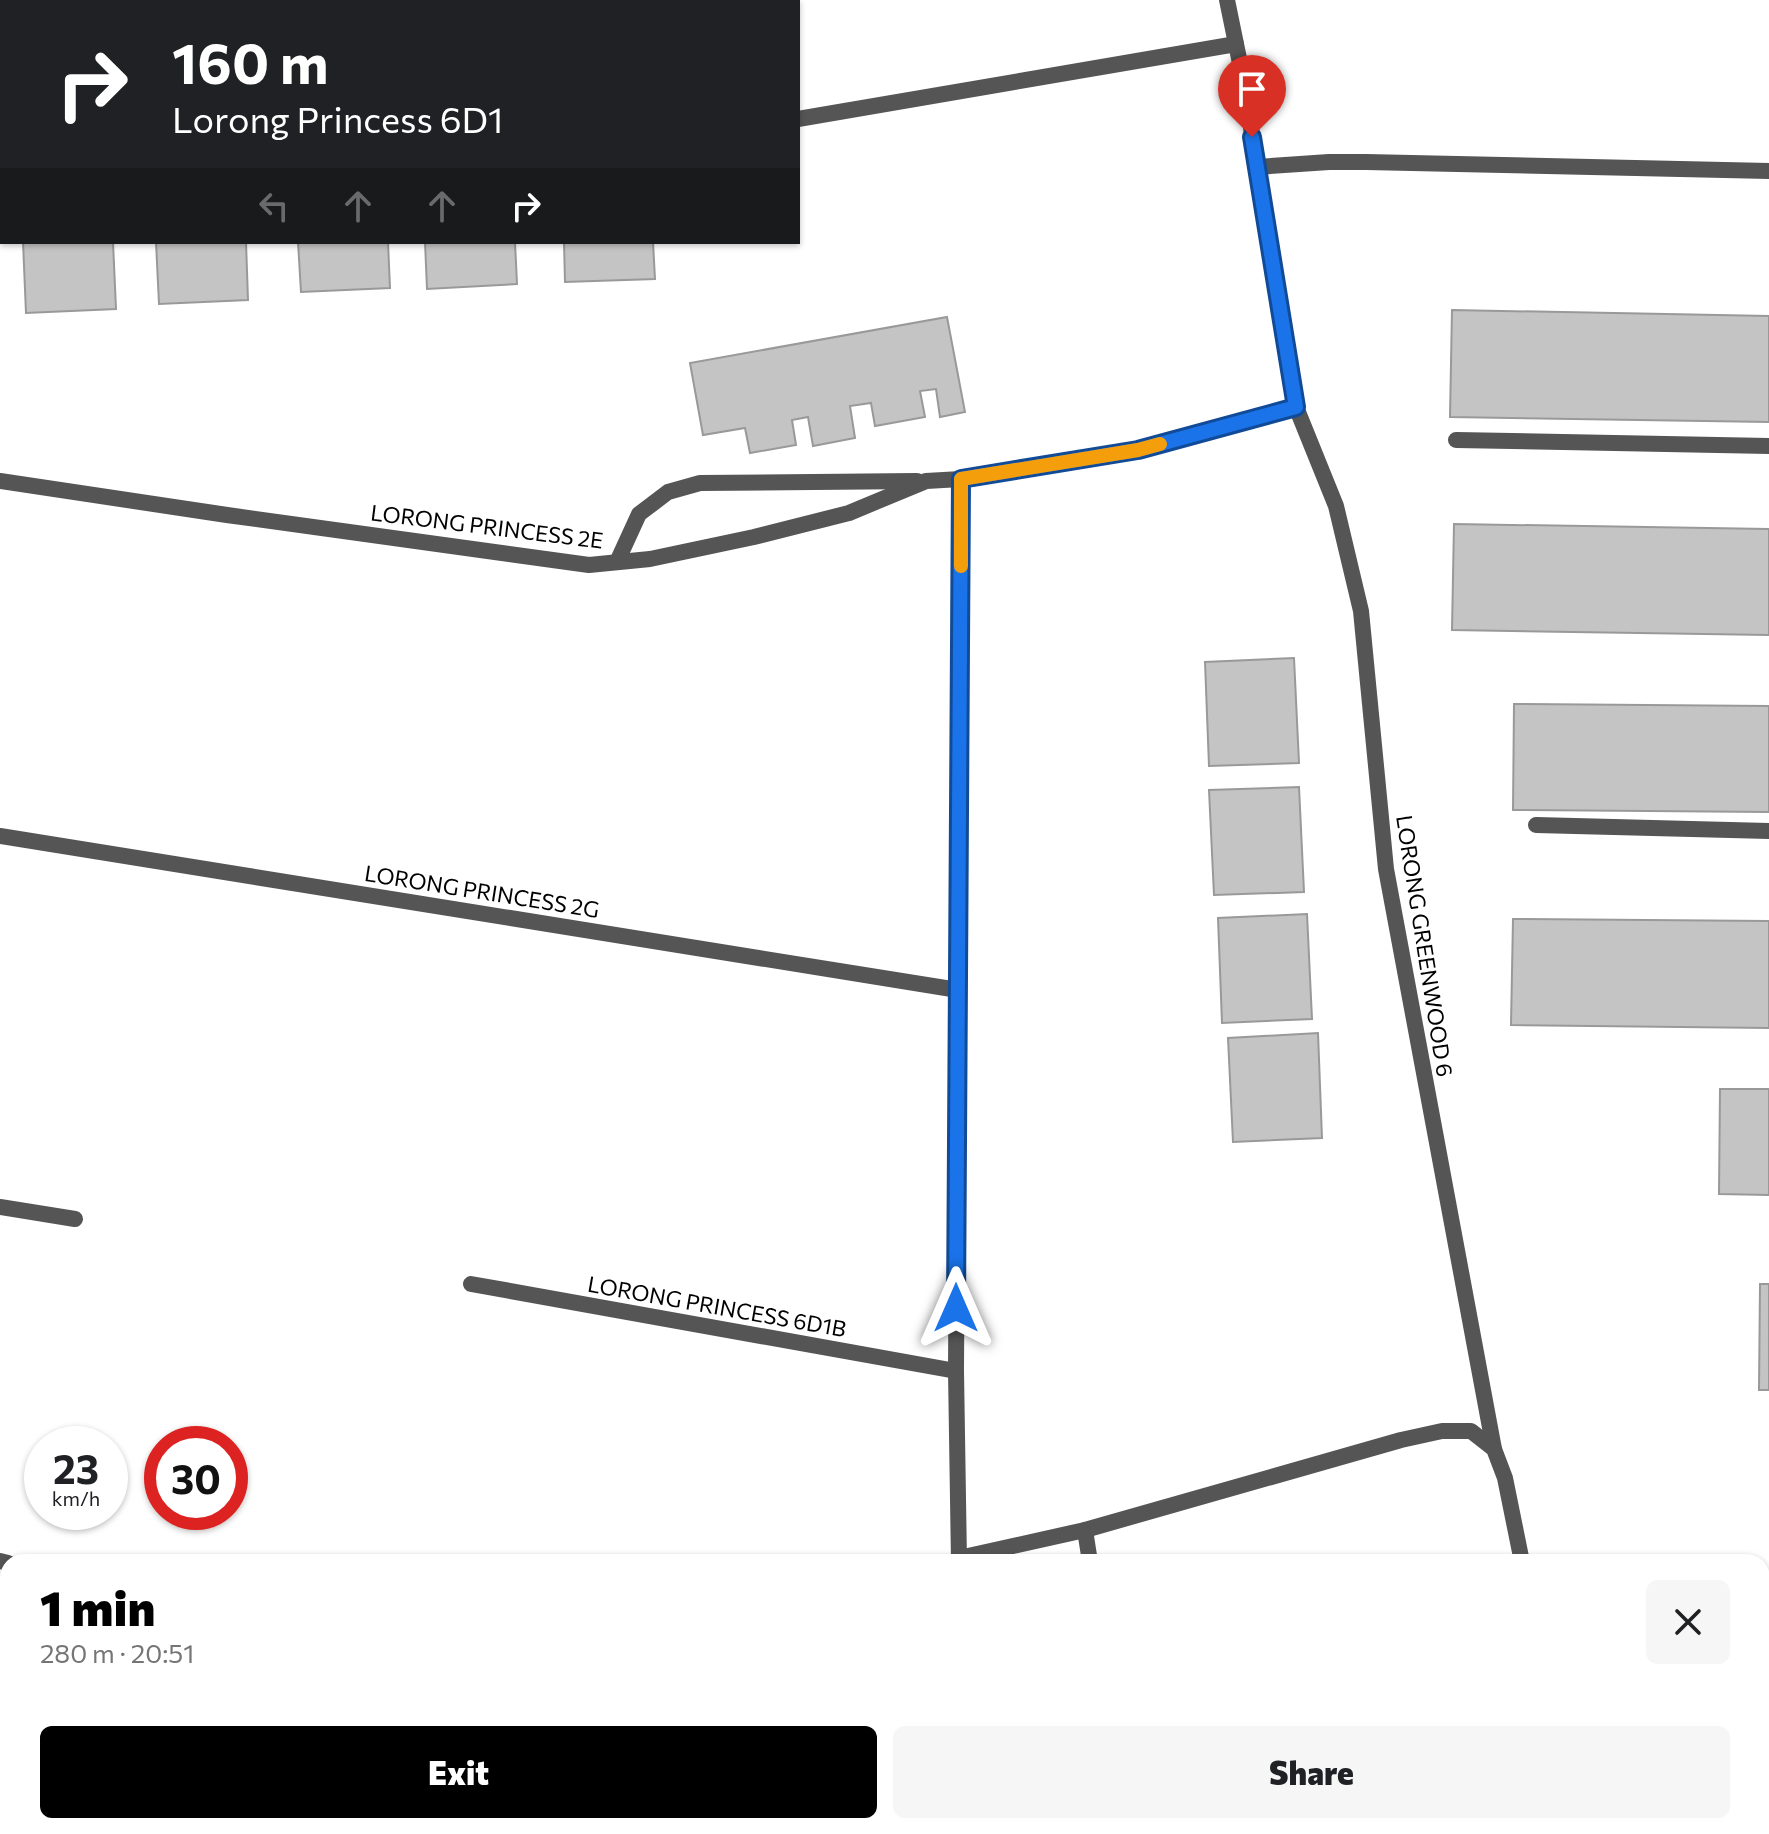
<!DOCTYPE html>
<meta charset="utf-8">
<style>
:root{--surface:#fff;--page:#f6f6f6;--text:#202124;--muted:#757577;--accent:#000}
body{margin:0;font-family:Commissioner,sans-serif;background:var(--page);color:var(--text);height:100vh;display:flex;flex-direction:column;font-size:30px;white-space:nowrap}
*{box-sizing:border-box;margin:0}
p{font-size:26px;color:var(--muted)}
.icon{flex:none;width:44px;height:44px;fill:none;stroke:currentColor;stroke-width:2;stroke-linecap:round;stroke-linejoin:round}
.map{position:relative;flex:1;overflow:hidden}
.sheet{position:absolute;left:0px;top:1554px;width:1770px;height:280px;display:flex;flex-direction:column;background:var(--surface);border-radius:24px 24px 0 0;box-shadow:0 2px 6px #0004}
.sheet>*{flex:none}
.hud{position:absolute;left:0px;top:0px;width:800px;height:244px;box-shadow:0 2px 6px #0004;background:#202124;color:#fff;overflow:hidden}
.speed{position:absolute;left:24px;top:1426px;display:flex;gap:16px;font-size:40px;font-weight:700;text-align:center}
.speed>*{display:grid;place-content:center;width:104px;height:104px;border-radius:50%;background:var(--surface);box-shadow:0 2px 6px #0004;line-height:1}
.speed small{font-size:20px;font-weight:400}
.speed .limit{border:12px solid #d22;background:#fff;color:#111}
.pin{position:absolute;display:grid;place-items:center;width:68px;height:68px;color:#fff;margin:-82px -34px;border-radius:50% 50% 50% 0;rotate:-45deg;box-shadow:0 0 8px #0007}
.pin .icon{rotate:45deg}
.me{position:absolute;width:88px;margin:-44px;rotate:0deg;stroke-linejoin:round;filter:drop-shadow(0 0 6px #0008)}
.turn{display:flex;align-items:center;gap:28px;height:168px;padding:0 40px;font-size:36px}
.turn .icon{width:104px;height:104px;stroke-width:2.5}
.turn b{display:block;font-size:56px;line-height:68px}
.lanes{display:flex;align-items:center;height:76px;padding:0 40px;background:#0003;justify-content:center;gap:40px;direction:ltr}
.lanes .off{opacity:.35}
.round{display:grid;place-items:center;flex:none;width:84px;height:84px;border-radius:12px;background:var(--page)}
.summary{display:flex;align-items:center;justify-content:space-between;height:136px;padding:0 40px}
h1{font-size:48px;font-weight:800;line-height:60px;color:var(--accent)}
.cta{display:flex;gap:16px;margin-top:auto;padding:16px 40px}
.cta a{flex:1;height:92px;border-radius:12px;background:var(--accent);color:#fff;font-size:32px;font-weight:800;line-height:92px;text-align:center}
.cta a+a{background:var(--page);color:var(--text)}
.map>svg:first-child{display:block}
.building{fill:#c4c4c4;stroke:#999;stroke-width:2}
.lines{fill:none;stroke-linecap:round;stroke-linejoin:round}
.minor{stroke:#555;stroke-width:16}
.route-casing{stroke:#114b97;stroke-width:20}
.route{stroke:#1a73e8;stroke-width:14}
.slow{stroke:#f59e0b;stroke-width:14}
.labels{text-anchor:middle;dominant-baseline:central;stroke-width:8;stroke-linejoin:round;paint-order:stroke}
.street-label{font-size:22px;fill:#000;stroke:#fff}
</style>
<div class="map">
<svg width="1769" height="1834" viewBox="0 0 1769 1834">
<rect width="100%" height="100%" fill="#fff"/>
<g class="building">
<polygon points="243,0 305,0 305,2 215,2"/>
<polygon points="23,242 113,242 116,309 26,313"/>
<polygon points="156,242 246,242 248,300 159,304"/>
<polygon points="298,242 388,242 390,288 301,292"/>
<polygon points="425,242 515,242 517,284 427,289"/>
<polygon points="564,242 653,242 655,279 565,282"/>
<polygon points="1452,310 1769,316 1769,422 1450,417"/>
<polygon points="947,317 965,412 940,417 936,389 920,391 925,417 875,426 871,403 850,406 855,438 813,446 808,417 792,420 796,445 750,453 745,428 703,435 690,363"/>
<polygon points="1454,524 1769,529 1769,635 1452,630"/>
<polygon points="1294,658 1299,763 1209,766 1205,662"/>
<polygon points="1514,704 1769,706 1769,812 1513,810"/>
<polygon points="1299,787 1304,892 1214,895 1209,790"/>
<polygon points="1307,914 1312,1019 1222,1023 1218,918"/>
<polygon points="1513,919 1769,921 1769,1028 1511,1025"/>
<polygon points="1318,1033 1322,1138 1233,1142 1228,1038"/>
<polygon points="1720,1089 1769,1089 1769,1195 1719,1194"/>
<polygon points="1760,1284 1769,1284 1769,1390 1759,1390"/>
</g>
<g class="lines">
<g class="minor">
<polyline points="1227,0 1243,78 1296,407 1336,506 1361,611 1386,869 1494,1449"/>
<polyline points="798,119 1236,44"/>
<polyline points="0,161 2,161"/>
<polyline points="1257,167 1329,162 1366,162 1769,171"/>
<polyline points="1456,440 1769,446"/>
<polyline points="0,481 227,515 589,565 650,559 754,537 849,513 926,481 961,479 1138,450 1296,407"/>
<polyline points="617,562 639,514 668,492 700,483 917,481"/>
<polyline points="1536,825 1769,831"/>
<polyline points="0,836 958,990"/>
<polyline points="0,1207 75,1219"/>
<polyline points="471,1284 956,1371"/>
<polyline points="1085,1530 1090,1562"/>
<polyline points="959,1558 1085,1530 1401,1440 1442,1431 1471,1431 1494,1449 1505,1478 1522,1562"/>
<polyline points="0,1561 8,1563"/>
<polyline points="959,1562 956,1371 961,479"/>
<polyline points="984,1826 985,1834"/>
<polyline points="1574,1826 1576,1834"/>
</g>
</g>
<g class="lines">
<defs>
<polyline id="route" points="956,1308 961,479 1138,450 1296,407 1252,137"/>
</defs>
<use href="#route" class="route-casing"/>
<use href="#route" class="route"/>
<polyline class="slow" points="961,566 961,479 1138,450 1160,444"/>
</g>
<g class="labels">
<g class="street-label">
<text transform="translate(487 526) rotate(7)">LORONG PRINCESS 2E</text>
<text transform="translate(482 891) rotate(9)">LORONG PRINCESS 2G</text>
<text transform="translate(1425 946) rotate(81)">LORONG GREENWOOD 6</text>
<text transform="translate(717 1306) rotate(10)">LORONG PRINCESS 6D1B</text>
</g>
</g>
</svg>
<div class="speed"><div>23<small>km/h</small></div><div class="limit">30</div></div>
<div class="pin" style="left:1252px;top:137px;background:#d93025"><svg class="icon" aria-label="arrive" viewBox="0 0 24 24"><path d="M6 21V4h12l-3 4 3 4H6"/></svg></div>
<svg class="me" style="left:956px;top:1308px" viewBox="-20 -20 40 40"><path d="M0-17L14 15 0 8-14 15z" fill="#1a73e8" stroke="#fff" stroke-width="4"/></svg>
<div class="hud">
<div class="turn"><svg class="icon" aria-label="right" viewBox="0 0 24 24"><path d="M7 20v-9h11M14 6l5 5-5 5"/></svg><div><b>160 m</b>Lorong Princess 6D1</div></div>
<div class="lanes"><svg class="icon off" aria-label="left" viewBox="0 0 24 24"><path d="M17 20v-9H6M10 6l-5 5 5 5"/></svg><svg class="icon off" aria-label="ahead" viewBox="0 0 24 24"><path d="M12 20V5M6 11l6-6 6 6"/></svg><svg class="icon off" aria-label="ahead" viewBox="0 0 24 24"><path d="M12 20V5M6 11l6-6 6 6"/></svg><svg class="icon" aria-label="right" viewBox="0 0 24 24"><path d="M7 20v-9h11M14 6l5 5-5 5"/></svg></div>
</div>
<section class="sheet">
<div class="summary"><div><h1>1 min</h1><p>280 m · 20:51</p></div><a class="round"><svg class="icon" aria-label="close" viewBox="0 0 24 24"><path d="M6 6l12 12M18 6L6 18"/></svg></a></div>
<div class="cta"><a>Exit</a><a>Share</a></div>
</section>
</div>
